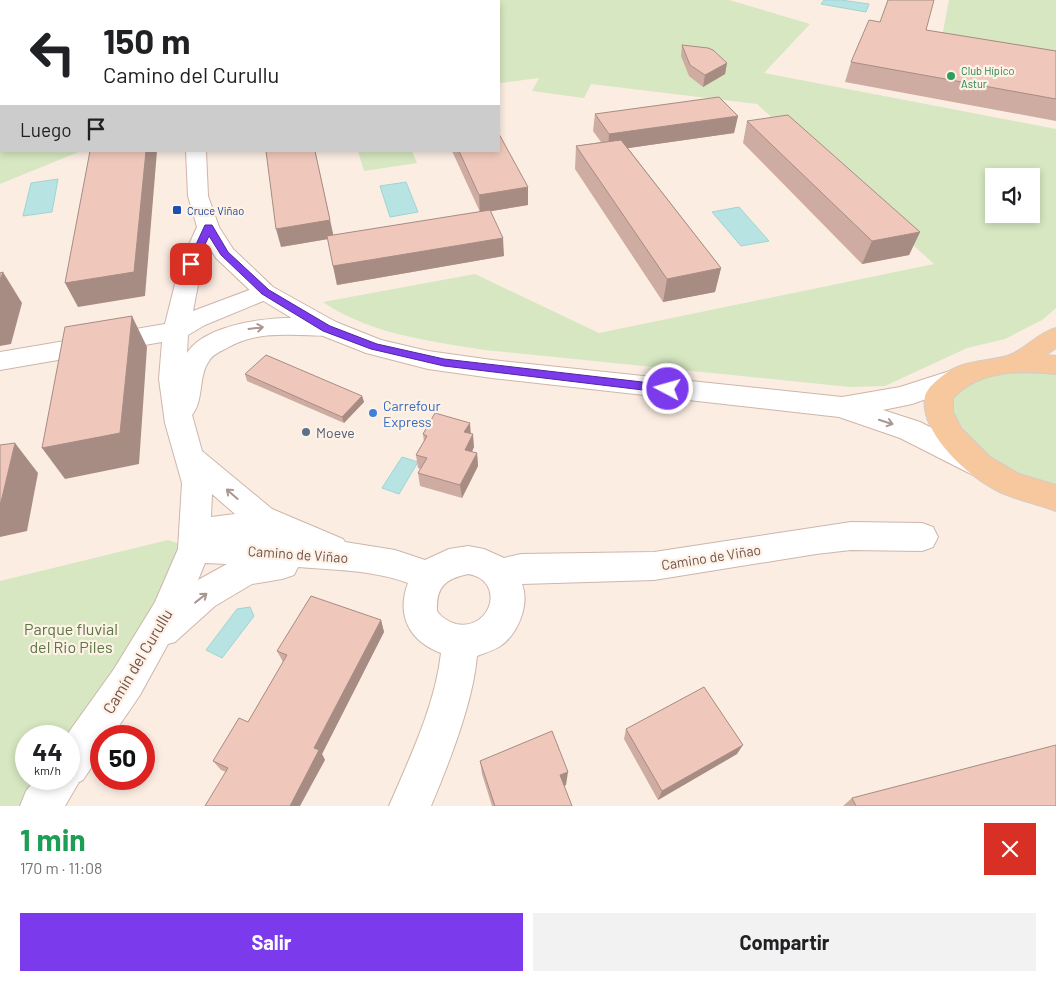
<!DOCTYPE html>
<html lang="es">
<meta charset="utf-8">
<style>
:root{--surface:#fff;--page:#f2f2f2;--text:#202124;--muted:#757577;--accent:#7c3aed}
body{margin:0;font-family:Barlow,sans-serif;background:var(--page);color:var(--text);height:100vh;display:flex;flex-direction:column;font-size:19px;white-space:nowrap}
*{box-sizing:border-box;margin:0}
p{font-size:16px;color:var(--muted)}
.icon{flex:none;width:28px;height:28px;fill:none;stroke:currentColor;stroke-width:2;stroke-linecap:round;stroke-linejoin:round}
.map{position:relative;height:806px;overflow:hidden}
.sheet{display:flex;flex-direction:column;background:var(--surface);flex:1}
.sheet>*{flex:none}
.guide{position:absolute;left:0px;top:0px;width:500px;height:152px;box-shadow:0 2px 8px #0003;background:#fff;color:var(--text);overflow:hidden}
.buttons{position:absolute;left:985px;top:168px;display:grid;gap:10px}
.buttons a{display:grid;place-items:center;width:55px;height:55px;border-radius:0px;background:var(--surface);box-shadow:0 2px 8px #0003;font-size:25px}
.speed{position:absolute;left:15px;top:725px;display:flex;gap:10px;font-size:25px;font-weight:700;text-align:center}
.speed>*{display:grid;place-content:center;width:65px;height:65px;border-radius:50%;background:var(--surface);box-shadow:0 2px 8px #0003;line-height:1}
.speed small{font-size:12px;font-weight:400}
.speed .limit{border:8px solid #d22;background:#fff;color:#111}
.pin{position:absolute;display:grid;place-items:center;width:42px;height:42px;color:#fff;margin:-21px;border-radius:10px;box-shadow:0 2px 8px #0006}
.me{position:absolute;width:55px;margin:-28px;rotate:276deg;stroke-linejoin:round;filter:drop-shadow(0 0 4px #0008)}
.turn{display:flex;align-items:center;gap:18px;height:105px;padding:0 20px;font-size:22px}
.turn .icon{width:65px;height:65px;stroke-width:2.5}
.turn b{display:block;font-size:35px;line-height:42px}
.then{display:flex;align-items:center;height:48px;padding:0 20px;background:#0003;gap:10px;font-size:19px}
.round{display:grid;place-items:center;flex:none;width:52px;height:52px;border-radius:0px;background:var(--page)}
.head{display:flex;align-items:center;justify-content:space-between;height:85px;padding:0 20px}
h1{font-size:30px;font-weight:700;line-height:38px;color:#1e9e55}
.action{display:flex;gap:10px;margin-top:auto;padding:10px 20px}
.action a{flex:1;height:58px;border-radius:0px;background:var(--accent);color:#fff;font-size:20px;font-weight:700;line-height:58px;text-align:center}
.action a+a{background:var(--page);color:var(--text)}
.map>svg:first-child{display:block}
.green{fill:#d6e7c1;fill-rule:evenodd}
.water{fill:#b8e3e3;stroke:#9ed4d4}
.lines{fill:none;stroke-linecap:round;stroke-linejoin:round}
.river{fill:#b8e3e3;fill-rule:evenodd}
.street-casing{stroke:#cdb6ac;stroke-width:2}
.secondary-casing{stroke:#d0b5a9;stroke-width:2}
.primary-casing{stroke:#d4cbc9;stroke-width:2}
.street{fill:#fff;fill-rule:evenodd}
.secondary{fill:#fff;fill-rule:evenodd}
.primary{fill:#f7c89d;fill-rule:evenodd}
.wall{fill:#ceaca1}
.shaded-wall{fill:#a78c83}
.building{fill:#efc8bb;stroke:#a78c83}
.oneway{stroke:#aa9792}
.route{fill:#7c3aed;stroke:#51269a}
.leisure-dot{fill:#2e9e5b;stroke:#fef2e7;stroke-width:2}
.transit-dot{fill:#1a4fb4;stroke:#fef2e7;stroke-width:2}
.shop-dot{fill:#3f7fe0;stroke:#fef2e7;stroke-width:2}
.service-dot{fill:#5c6f8a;stroke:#fef2e7;stroke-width:2}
.labels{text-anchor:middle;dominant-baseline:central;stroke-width:4.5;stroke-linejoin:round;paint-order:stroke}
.far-leisure-label{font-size:11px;fill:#27864d;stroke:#fef2e7;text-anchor:start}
.far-transit-label{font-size:11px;fill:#164399;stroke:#fef2e7;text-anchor:start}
.shop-label{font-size:14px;fill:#366cbe;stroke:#fef2e7;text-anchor:start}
.service-label{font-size:14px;fill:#4e5e75;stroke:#fef2e7;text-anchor:start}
.street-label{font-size:14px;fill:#71524a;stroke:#fef2e7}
.near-park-label{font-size:16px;fill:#5a7642;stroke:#fef2e7}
.near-street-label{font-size:16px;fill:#71524a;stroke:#fef2e7}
</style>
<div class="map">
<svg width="1056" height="806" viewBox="0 0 1056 806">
<rect width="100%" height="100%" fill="#fbede2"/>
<g class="green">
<path d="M 266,0 L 729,0 L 810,24 L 764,73 L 1056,129 L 1056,308 L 1042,320 L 1005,339 L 967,348 L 885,386 L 850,387 L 485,350 C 429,341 370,334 323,302 L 475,274 L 599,333 L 934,264 L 757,104 L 591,84 L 584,98 L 532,91 L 539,78 L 499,83 L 499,1 L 258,1 ZM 994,176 L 1031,176 L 1031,214 L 994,214 Z"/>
<polygon points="949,0 1056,0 1056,65 940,47"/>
<polygon points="0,31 1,151 81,151 0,184"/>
<polygon points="358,151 412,151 417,163 364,171"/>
<polygon points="1056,365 1056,498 1009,483 939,412 956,378"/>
<polygon points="168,540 194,549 127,682 69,766 69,736 26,736 26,779 60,779 41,806 0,806 0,581"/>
</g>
<g class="water">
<polygon points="824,0 841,0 869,4 866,12 821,4"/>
<polygon points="58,179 52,212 23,216 31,183"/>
<polygon points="406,182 418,212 390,217 380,186"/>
<polygon points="739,207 769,241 741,246 712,212"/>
<polygon points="402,457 418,462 399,494 382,488"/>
<polygon points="250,607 254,616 222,658 206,650 237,609"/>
</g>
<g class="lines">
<rect class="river" x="0" y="101" width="1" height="20"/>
<defs>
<path id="street" d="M 208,221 L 216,222 L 219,227 L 202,264 L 193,311 L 265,284 L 273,287 L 277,292 L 273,297 L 205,325 L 188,335 L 187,353 C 209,318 300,312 336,322 L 339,328 L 336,334 C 323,337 311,335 298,335 C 273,334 249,335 227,348 C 221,351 212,355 209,361 C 198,376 204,401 192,415 L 202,451 L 272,509 L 343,539 L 345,542 L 395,550 L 425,560 L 449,549 L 468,546 L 484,549 L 504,558 L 521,554 L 654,552 L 851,522 L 922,523 L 933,527 L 938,537 L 933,547 L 922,551 L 851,550 L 816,554 L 654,580 L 522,584 C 530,604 518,635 499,647 C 492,651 484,653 477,656 C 473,703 449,763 431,806 L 389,806 C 410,757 435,706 441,653 C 409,641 396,615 408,583 C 373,570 334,570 298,567 L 294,575 L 282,579 L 252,584 L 215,606 L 175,642 L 168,644 L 140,695 L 112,736 L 101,736 L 101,753 L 83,780 L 79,782 L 65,806 L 20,806 L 26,791 L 36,779 L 69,779 L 69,736 L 66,736 L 114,669 L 155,602 L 178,549 L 182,483 L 165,423 L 159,379 L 162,342 L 0,370 L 0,352 L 165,324 L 180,264 L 197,227 L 200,222 ZM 212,494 L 235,514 L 211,517 ZM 205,563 L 227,564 L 198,580 ZM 468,574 C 506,580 492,631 456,624 C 449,622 441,617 437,611 C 436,587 445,579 468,574 Z"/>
<g id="secondary">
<rect x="189" y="0" width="14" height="1"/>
<polygon points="186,151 206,151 208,196 219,227 233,249 273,287 336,322 381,340 428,351 492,360 842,397 900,387 956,369 965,371 969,378 965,385 912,404 883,410 920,422 989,457 994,465 989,473 979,477 969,473 900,438 839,417 492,378 428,369 366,353 318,334 257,297 216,258 197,227 188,196"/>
</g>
<path id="primary" d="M 1056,328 L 1056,348 L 1046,355 L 1056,356 L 1056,374 C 1021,370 979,370 953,398 L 953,412 L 961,428 L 990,457 L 1019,474 L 1056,485 L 1056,511 C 1037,504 1016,500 998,491 C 969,477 919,433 925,396 C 927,388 938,379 945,374 C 963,360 986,362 1007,356 C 1024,351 1037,333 1056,328 Z"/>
</defs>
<use href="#street" class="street-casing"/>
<use href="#secondary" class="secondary-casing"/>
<use href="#primary" class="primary-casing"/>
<use href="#street" class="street"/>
<use href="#secondary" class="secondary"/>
<use href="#primary" class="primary"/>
</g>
<g class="wall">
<polygon points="926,30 1056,51 1056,121 845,82 851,62"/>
<polygon points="682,45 727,63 725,74 703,87 689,76 681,56"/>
<polygon points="595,114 738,116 734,133 628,148 721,268 715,292 663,302 575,169 576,146 601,142 593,131"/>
<polygon points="747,121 920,232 909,255 862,264 743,143"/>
<polygon points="452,151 499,151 528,205 491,211 504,256 337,285 328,239 281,247 334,235 480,212"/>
<polygon points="245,374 362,396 364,402 344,423 247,381"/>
<polygon points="423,434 470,434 474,447 472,452 477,453 478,466 462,498 420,486 418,473 421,469 418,468 416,455 424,442"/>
<polygon points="381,620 384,632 322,754 325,760 226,772 221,770 213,761 248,722 283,662 277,651"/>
<polygon points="626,729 737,754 658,800 624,739"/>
<polygon points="480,761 566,785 564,786 572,806 492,806 482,774"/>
<polygon points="852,798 1056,806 843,806"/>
</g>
<g class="shaded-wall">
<rect x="23" y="0" width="18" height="1"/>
<polygon points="125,0 163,0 162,1 125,1"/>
<polygon points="220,0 252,0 252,1 221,1"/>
<rect x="0" y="9" width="1" height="22"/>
<polygon points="727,63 725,74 703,87 705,75"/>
<polygon points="738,116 734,133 608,151 609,134"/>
<polygon points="146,151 157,151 145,296 78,307 65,283"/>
<polygon points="315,151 334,238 281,247 276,229"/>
<polygon points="528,187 528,205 480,213 479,195"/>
<polygon points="920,232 909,255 862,264 872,241"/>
<polygon points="503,238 504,256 337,285 333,266"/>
<polygon points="721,268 715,292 663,302 667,279"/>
<polygon points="3,272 22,303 11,344 0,346 0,280"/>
<polygon points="132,316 147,347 139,464 65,479 42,448"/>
<polygon points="362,396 364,402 344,423 342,417"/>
<polygon points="470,423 471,436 464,432"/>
<polygon points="473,434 474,447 466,463 465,450"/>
<polygon points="15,443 38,473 27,531 0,537 0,502"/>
<polygon points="477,453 478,466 462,498 460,485"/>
<polygon points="381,620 384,632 322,754 325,760 300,806 290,806 314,748"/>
<polygon points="743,745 737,754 658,800 662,791"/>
<polygon points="568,772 566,785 559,788 560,775"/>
</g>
<g class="building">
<polygon points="0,0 23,0 23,1 1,1 1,9 0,9"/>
<polygon points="888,0 934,0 926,30 1056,51 1056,99 851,62 869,20 880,22"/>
<polygon points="682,45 708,48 713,50 727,63 705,75 690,65"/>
<polygon points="719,97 738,116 609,134 595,114"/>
<polygon points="788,115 920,232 872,241 747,121"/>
<polygon points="499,134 528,187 479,195 459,151 499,151"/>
<polygon points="621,140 721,268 667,279 576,146"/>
<polygon points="90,151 146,151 134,272 65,283"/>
<polygon points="266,151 315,151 330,220 276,229"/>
<polygon points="490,210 503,238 333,266 327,236"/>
<polygon points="3,272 0,280 0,273"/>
<polygon points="132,316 120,433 42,448 65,327"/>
<polygon points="266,355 362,396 342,417 245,374"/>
<polygon points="435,413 470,423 464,432 473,434 465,450 477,453 460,485 418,473 427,458 416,455 427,436 423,434"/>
<polygon points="15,443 1,502 0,502 0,445"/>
<polygon points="311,596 381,620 314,748 319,750 290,806 205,806 228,768 213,761 239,718 248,722 287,655 277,651"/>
<polygon points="704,687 743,745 662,791 626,729"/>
<polygon points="552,731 568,772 560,775 572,806 495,806 480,761"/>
<polygon points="1056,745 1056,806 856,806 852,798"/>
</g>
<defs><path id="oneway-shaft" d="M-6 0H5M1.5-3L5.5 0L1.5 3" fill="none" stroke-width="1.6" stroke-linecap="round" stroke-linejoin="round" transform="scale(1.25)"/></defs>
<g class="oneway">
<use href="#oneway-shaft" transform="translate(256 328) rotate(-7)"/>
<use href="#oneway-shaft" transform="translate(886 422) rotate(18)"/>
<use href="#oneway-shaft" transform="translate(232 494) rotate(-139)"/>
<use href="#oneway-shaft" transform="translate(201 598) rotate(-38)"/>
</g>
<polygon class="route" points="205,225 212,225 228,252 269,290 330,326 377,344 444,359 668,385 674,389 668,393 444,366 371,349 323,331 262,294 221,255 209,236 195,266 188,266 187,264"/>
<circle class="leisure-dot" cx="951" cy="76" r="5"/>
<rect class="transit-dot" x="172" y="205" width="10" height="10" rx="2.5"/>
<circle class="shop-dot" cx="373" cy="413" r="5"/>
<circle class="service-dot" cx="306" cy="432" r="5"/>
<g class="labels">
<g class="far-leisure-label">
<text x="961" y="70">Club Hípico<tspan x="961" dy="13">Astur</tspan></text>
</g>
<g class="far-transit-label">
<text x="187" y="210">Cruce Viñao</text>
</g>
<g class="shop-label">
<text x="383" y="405">Carrefour<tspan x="383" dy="16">Express</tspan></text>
</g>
<g class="service-label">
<text x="316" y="432">Moeve</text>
</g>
<g class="street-label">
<text transform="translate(298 554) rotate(4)">Camino de Viñao</text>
<text transform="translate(711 557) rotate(-9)">Camino de Viñao</text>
</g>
<g class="near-park-label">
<text x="71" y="628">Parque fluvial<tspan x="71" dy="18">del Rio Piles</tspan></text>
</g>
<g class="near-street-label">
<text transform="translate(137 661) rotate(-59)">Camín del Curullu</text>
</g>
</g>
</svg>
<div class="buttons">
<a><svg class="icon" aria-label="sound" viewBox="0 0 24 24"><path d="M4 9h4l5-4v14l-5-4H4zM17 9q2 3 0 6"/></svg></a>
</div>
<div class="speed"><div>44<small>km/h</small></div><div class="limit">50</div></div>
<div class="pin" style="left:191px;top:264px;background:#d93025"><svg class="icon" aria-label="arrive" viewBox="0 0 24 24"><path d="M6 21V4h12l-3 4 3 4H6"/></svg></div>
<svg class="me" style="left:668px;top:389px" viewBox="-20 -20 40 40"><circle r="17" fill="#7c3aed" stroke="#fff" stroke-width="3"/><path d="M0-11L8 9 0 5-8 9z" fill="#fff"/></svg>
<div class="guide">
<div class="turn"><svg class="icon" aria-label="left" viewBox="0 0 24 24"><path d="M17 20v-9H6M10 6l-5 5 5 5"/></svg><div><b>150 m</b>Camino del Curullu</div></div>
<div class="then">Luego<svg class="icon" aria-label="arrive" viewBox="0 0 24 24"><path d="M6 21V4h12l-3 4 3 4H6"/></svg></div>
</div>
</div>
<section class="sheet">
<div class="head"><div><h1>1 min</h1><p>170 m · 11:08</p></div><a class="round" style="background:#d93025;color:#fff"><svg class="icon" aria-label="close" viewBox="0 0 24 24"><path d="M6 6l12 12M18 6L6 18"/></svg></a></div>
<div class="action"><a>Salir</a><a>Compartir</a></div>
</section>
